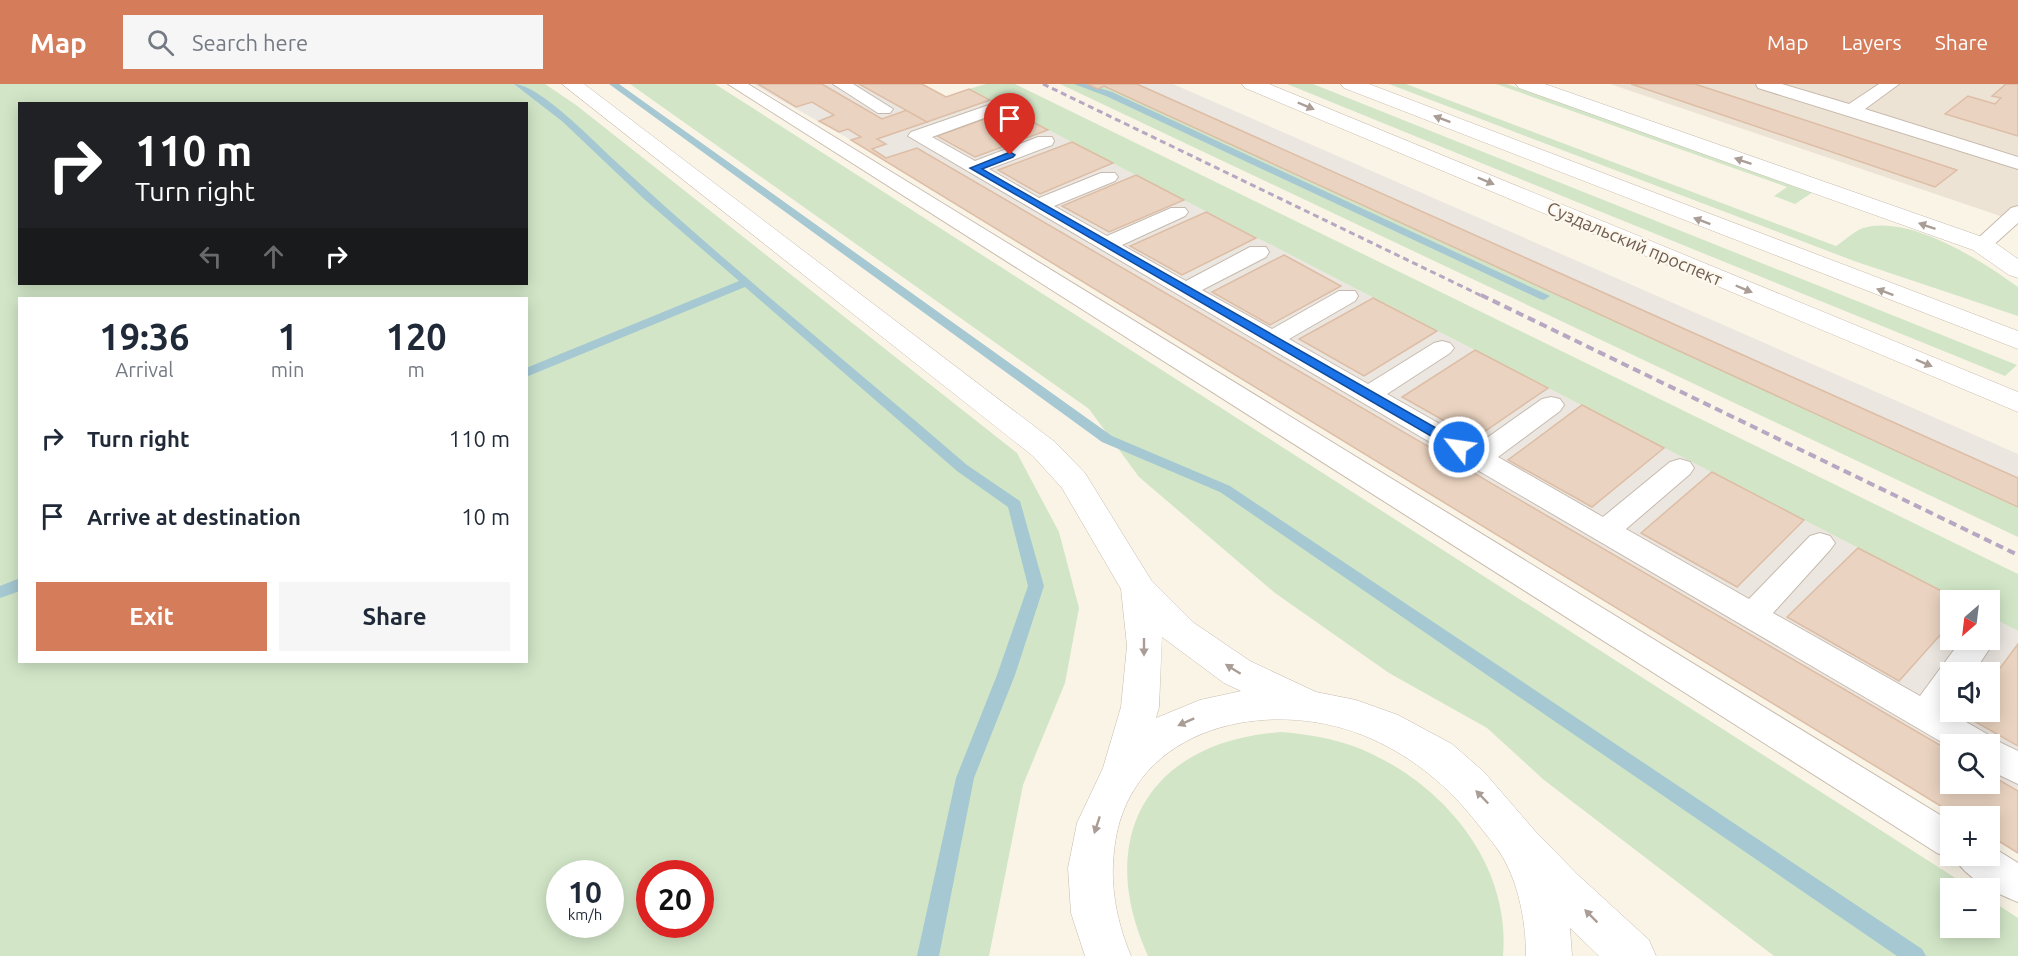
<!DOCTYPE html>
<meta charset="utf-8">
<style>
:root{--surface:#fff;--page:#f6f6f7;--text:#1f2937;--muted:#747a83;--accent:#d57d5b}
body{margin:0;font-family:Ubuntu,sans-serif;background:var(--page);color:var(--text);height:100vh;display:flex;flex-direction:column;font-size:22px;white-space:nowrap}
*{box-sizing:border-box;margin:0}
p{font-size:20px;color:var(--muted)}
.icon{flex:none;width:33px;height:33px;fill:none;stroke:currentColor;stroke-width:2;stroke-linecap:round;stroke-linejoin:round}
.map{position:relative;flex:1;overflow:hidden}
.sheet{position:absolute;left:18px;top:213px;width:510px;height:366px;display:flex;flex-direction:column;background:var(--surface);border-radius:0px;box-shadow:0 3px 15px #0003}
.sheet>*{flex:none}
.guide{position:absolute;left:18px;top:18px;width:510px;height:183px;border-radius:0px;box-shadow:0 3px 15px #0003;background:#202124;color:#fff;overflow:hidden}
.needle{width:39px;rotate:208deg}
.tools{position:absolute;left:1940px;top:506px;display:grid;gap:12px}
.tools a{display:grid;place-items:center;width:60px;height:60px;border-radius:0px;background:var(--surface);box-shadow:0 3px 15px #0003;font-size:30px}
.speed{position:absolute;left:546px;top:776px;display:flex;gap:12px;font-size:30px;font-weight:700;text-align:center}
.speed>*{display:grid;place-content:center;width:78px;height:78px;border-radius:50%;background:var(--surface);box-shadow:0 3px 15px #0003;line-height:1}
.speed small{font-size:15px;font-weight:400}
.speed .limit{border:9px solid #d22;background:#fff;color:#111}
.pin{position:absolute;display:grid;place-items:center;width:51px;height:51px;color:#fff;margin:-62px -26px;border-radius:50% 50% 50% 0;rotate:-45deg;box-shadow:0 0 6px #0007}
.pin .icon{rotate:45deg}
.me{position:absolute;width:66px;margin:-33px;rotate:300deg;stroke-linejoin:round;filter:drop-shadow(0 0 4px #0008)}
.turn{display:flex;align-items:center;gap:21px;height:126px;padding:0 18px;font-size:27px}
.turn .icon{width:78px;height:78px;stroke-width:2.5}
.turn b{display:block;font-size:42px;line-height:51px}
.lanes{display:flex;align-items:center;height:57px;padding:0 18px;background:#0003;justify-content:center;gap:30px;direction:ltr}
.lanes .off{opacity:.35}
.eta{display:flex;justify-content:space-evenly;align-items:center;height:102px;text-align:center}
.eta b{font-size:36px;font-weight:600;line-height:42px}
.cta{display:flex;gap:12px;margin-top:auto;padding:12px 18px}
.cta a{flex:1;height:69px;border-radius:0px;background:var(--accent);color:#fff;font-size:24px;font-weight:600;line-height:69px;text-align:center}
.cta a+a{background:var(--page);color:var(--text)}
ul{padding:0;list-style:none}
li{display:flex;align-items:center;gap:18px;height:78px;padding:0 18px}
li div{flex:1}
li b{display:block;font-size:22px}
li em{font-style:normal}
header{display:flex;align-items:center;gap:36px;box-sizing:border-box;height:84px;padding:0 30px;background:var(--accent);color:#fff}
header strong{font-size:28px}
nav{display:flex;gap:33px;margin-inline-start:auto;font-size:21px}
.search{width:420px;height:54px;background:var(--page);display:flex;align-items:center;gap:15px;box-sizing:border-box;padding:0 21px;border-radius:0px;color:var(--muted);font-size:22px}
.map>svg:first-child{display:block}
.residential{fill:#ede3d4}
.industrial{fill:#ebe6e0;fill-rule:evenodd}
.green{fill:#d2e6c7;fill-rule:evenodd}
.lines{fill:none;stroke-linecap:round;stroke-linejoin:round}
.stream{fill:#a5c8d2;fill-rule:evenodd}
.building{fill:#ead3c0;stroke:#ddbda5;stroke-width:1.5}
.service-casing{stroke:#c7baad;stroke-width:2}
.minor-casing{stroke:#c7baad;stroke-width:1}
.secondary-casing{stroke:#cabaab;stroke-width:1}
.service{fill:#fff;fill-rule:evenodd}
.minor{fill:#fff;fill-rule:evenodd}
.secondary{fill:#fff;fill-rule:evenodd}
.rail-far1{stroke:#b7a7c2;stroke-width:3;stroke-dasharray:6 4;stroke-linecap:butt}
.rail{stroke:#b7a7c2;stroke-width:4;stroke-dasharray:8 5;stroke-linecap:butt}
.oneway{fill:#a99d95}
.route{fill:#1a73e8;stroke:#114b97;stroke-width:1.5}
.labels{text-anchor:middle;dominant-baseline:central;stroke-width:4.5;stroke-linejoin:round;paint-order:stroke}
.far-street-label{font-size:18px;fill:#705c4f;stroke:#fdf8ed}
</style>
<header>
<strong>Map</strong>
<div class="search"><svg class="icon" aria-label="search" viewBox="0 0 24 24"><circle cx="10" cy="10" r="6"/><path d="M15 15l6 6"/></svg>Search here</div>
<nav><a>Map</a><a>Layers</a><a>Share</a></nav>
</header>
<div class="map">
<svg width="2018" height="872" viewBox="0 0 2018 872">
<rect width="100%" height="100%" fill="#faf4e7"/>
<polygon class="residential" points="1610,0 2018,0 2018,138"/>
<g class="industrial">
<path d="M 753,0 L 922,0 L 946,13 L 969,5 L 1959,516 L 1950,516 L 1950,555 L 1989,555 L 1989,532 L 2018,547 L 2018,769 L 1989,751 L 1989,732 L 1957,732 L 851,56 ZM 1950,588 L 1989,588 L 1989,627 L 1950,627 ZM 1950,660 L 1989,660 L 1989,699 L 1950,699 Z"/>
<polygon points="1087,0 1173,0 2018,370 2018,423 1104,3 1098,5"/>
</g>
<g class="green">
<path d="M 0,0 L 545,0 L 576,21 L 1017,369 L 1059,448 L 1079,524 L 1065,599 L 1023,701 L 989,872 L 0,872 ZM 20,20 L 526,20 L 526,200 L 20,200 ZM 20,214 L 526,214 L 526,578 L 20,578 ZM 560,789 L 610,789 L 610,840 L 560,840 ZM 650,789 L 700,789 L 700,840 L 650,840 Z"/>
<polygon points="630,0 715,0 1971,804 1950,804 1950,843 1989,843 1989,815 2018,834 2018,872 1774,872 1544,696 1487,644 1389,589 1275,509 1139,393 1089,325"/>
<polygon points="986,0 1015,0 2018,490 2018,547 1989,532 1989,516 1959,516 969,5"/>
<polygon points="1060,0 1087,0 1098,5 1104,2 2018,423 2018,453"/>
<polygon points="1287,0 1313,0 2017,281 2005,292"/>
<path d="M 1389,0 L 1406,0 L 1836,162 C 1844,157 1854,147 1863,144 C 1910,130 1982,177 2018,203 L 2018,232 L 1854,177 Z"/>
<polygon points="1496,0 1507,0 1813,108 1795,120 1774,112 1787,103"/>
<path d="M 1281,648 C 1306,650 1330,654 1353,662 C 1439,694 1511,777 1503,872 L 1148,872 C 1093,752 1150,657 1281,648 Z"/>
</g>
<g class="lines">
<g class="stream">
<path d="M 514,0 C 538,0 593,56 613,75 C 727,181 849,279 967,381 L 1020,417 L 1044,502 L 1015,591 L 974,694 L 939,872 L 917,872 L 956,694 L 997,591 L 1028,502 L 1008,423 L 957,387 L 745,203 L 526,293 L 526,284 L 739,197 L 644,115 L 563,38 Z"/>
<polygon points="609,0 619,0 1112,352 1230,402 1922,865 1926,872 1897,872 1220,408 1102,358"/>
<polygon points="1074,0 1087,0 1112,8 1550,212 1544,216 1540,215 1106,12"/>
<polygon points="20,494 20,507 0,514 0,502"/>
</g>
</g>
<g class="building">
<polygon points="758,0 822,0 882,35 907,26 927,38 877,55 886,60 872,65 886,74 917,64 1950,667 1950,699 1989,699 1989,690 2018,707 2018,769 1989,751 1989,732 1957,732 851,56 861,53 848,45 839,48 819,37 834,31 812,18 796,23"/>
<polygon points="859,0 922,0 946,13 969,5 990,16 927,38"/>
<polygon points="1087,0 1137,0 2018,394 2018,423 1104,2 1098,5"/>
<polygon points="1631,0 1695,0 1957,86 1935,103"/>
<polygon points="2006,0 2018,0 2018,52 1945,30 1968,12 1995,20 2001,14 1992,12"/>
<polygon points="1010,26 1048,46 975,73 937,52"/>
<polygon points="1072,58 1113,79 1040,110 998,86"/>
<polygon points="1136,91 1184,116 1109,148 1062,122"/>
<polygon points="1206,128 1256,154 1182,191 1130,162"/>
<polygon points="1284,171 1341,202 1270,241 1212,208"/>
<polygon points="1373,214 1437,247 1364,292 1299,255"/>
<polygon points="1475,266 1548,304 1475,354 1402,313"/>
<polygon points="1582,321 1664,364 1592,423 1508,376"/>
<polygon points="1712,388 1804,436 1737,503 1641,449"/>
<polygon points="1858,464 1959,516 1950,516 1950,540 1899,597 1787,533"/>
<polygon points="2018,560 2018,662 1965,632 1968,627 1989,627 1989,599"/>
</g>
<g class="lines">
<defs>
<g id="service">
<path d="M 728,0 L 748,0 L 1950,737 L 1950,771 L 1989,771 L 1989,761 L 2018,779 L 2018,818 C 1997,810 1963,793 1954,772 L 1950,774 L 1937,769 Z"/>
<polygon points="833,0 853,0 893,25 890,29 878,29"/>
<polygon points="1756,0 1782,0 1849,20 1879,0 1899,0 1865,25 2018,73 2018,85 1758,4"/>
<polygon points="989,21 995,22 998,26 995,30 932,53 975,77 1038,53 1052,53 1054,57 1052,61 989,85 1039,114 1101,89 1115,89 1118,93 1115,97 1054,122 1107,152 1171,124 1185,124 1188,128 1185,132 1122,161 1186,197 1250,163 1266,163 1269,168 1266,173 1202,206 1272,245 1339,207 1355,207 1358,212 1355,217 1289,255 1368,300 1434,259 1442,257 1450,259 1454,264 1450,269 1387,310 1477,361 1542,315 1551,313 1560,315 1564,321 1560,327 1498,373 1603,433 1670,378 1680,375 1690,378 1694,384 1690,390 1626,445 1749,515 1810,452 1820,449 1830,452 1835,459 1830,466 1773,529 1920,612 1962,555 1989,555 1989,546 1991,546 1996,555 1974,588 1950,588 1950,622 1947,627 1987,650 1989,653 2018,667 2018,700 1989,686 1989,660 1950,660 1950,663 908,52 911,48"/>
<polygon points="2018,122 2018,139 1989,165 1975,165 1971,161 1975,157 2011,124"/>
</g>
<g id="minor">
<path d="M 562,0 L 584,0 L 1055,358 L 1085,389 L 1151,496 L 1194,539 L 1250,577 L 1316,608 L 1356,616 L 1398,631 L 1452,660 L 1484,688 L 1535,747 L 1577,790 L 1649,856 L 1656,872 L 1599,872 L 1570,844 L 1572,872 L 1526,872 C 1526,839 1519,800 1502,772 C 1495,760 1485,750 1477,739 C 1449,703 1414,674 1372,655 C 1280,613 1142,636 1117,748 C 1108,792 1114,831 1131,872 L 1085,872 L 1071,829 L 1068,784 L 1077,739 L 1103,684 L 1121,623 L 1127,562 L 1121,505 L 1062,404 L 1033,372 ZM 1162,553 L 1224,599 L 1241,607 L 1200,616 L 1156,634 L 1159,623 Z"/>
<polygon points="1516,0 1545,0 1991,156 2018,175 2018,194 2009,191 1973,166 1519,4"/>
</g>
<g id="secondary">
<polygon points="1242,0 1269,0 2018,308 2018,328 1245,4"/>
<polygon points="1341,0 1369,0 2018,247 2018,265 1344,4"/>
</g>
</defs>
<use href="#service" class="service-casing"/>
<use href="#minor" class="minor-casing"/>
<use href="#secondary" class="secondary-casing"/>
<use href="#service" class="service"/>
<use href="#minor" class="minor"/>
<use href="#secondary" class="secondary"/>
<polyline class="rail-far1" points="1043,0 1484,213"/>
<polyline class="rail" points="1481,211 2018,471"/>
</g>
<defs><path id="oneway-solid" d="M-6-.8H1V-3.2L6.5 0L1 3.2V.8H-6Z" transform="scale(1.5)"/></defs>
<g class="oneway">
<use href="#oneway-solid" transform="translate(1306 22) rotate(23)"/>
<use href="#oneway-solid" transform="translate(1442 35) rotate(-159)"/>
<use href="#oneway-solid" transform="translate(1743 77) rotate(-161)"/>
<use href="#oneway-solid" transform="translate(1486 97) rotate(23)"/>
<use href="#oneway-solid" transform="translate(1702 137) rotate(-159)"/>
<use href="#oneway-solid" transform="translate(1927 142) rotate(-161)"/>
<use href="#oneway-solid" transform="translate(1744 205) rotate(23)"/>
<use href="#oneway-solid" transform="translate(1885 208) rotate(-159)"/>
<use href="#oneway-solid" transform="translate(1924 279) rotate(23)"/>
<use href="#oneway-solid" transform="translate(1144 563) rotate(90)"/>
<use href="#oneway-solid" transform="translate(1233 585) rotate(-148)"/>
<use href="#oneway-solid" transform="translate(1186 638) rotate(156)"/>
<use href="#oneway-solid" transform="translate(1482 713) rotate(-134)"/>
<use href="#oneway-solid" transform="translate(1097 741) rotate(108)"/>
<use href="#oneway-solid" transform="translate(1591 832) rotate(-135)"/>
</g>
<polygon class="route" points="1010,68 1015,71 1013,73 982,85 1464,360 1464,366 1455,366 970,84"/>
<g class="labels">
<g class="far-street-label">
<text transform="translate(1635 159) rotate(23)">Суздальский проспект</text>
</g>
</g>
</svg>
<div class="tools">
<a><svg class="needle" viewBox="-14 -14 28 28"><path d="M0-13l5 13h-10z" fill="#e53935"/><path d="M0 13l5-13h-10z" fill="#747a83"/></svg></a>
<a><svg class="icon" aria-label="sound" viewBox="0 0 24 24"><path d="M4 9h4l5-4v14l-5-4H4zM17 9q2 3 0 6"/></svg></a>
<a><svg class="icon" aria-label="search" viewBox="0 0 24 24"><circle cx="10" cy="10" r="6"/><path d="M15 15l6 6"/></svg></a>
<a>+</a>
<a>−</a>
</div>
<div class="speed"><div>10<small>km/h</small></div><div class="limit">20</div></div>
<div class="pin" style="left:1010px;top:71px;background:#d93025"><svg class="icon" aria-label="arrive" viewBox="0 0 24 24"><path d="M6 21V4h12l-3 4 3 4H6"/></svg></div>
<svg class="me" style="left:1459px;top:363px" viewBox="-20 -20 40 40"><circle r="17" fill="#1a73e8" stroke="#fff" stroke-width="3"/><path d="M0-11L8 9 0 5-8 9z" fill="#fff"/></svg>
<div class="guide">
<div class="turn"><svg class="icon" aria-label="right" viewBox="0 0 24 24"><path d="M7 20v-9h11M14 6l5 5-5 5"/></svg><div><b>110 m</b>Turn right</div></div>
<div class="lanes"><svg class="icon off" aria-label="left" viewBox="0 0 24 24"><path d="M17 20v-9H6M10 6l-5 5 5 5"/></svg><svg class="icon off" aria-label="ahead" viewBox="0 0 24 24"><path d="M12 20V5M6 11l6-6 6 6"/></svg><svg class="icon" aria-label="right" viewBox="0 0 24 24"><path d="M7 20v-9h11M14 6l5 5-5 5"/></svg></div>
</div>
<section class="sheet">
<div class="eta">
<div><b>19:36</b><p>Arrival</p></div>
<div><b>1</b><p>min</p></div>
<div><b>120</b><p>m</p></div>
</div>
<ul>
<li><svg class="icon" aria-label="right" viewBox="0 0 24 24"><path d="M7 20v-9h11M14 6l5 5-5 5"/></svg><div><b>Turn right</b></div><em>110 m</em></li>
<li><svg class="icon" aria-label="arrive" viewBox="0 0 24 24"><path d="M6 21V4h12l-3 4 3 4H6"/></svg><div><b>Arrive at destination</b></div><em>10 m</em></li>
</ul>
<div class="cta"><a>Exit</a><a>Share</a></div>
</section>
</div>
